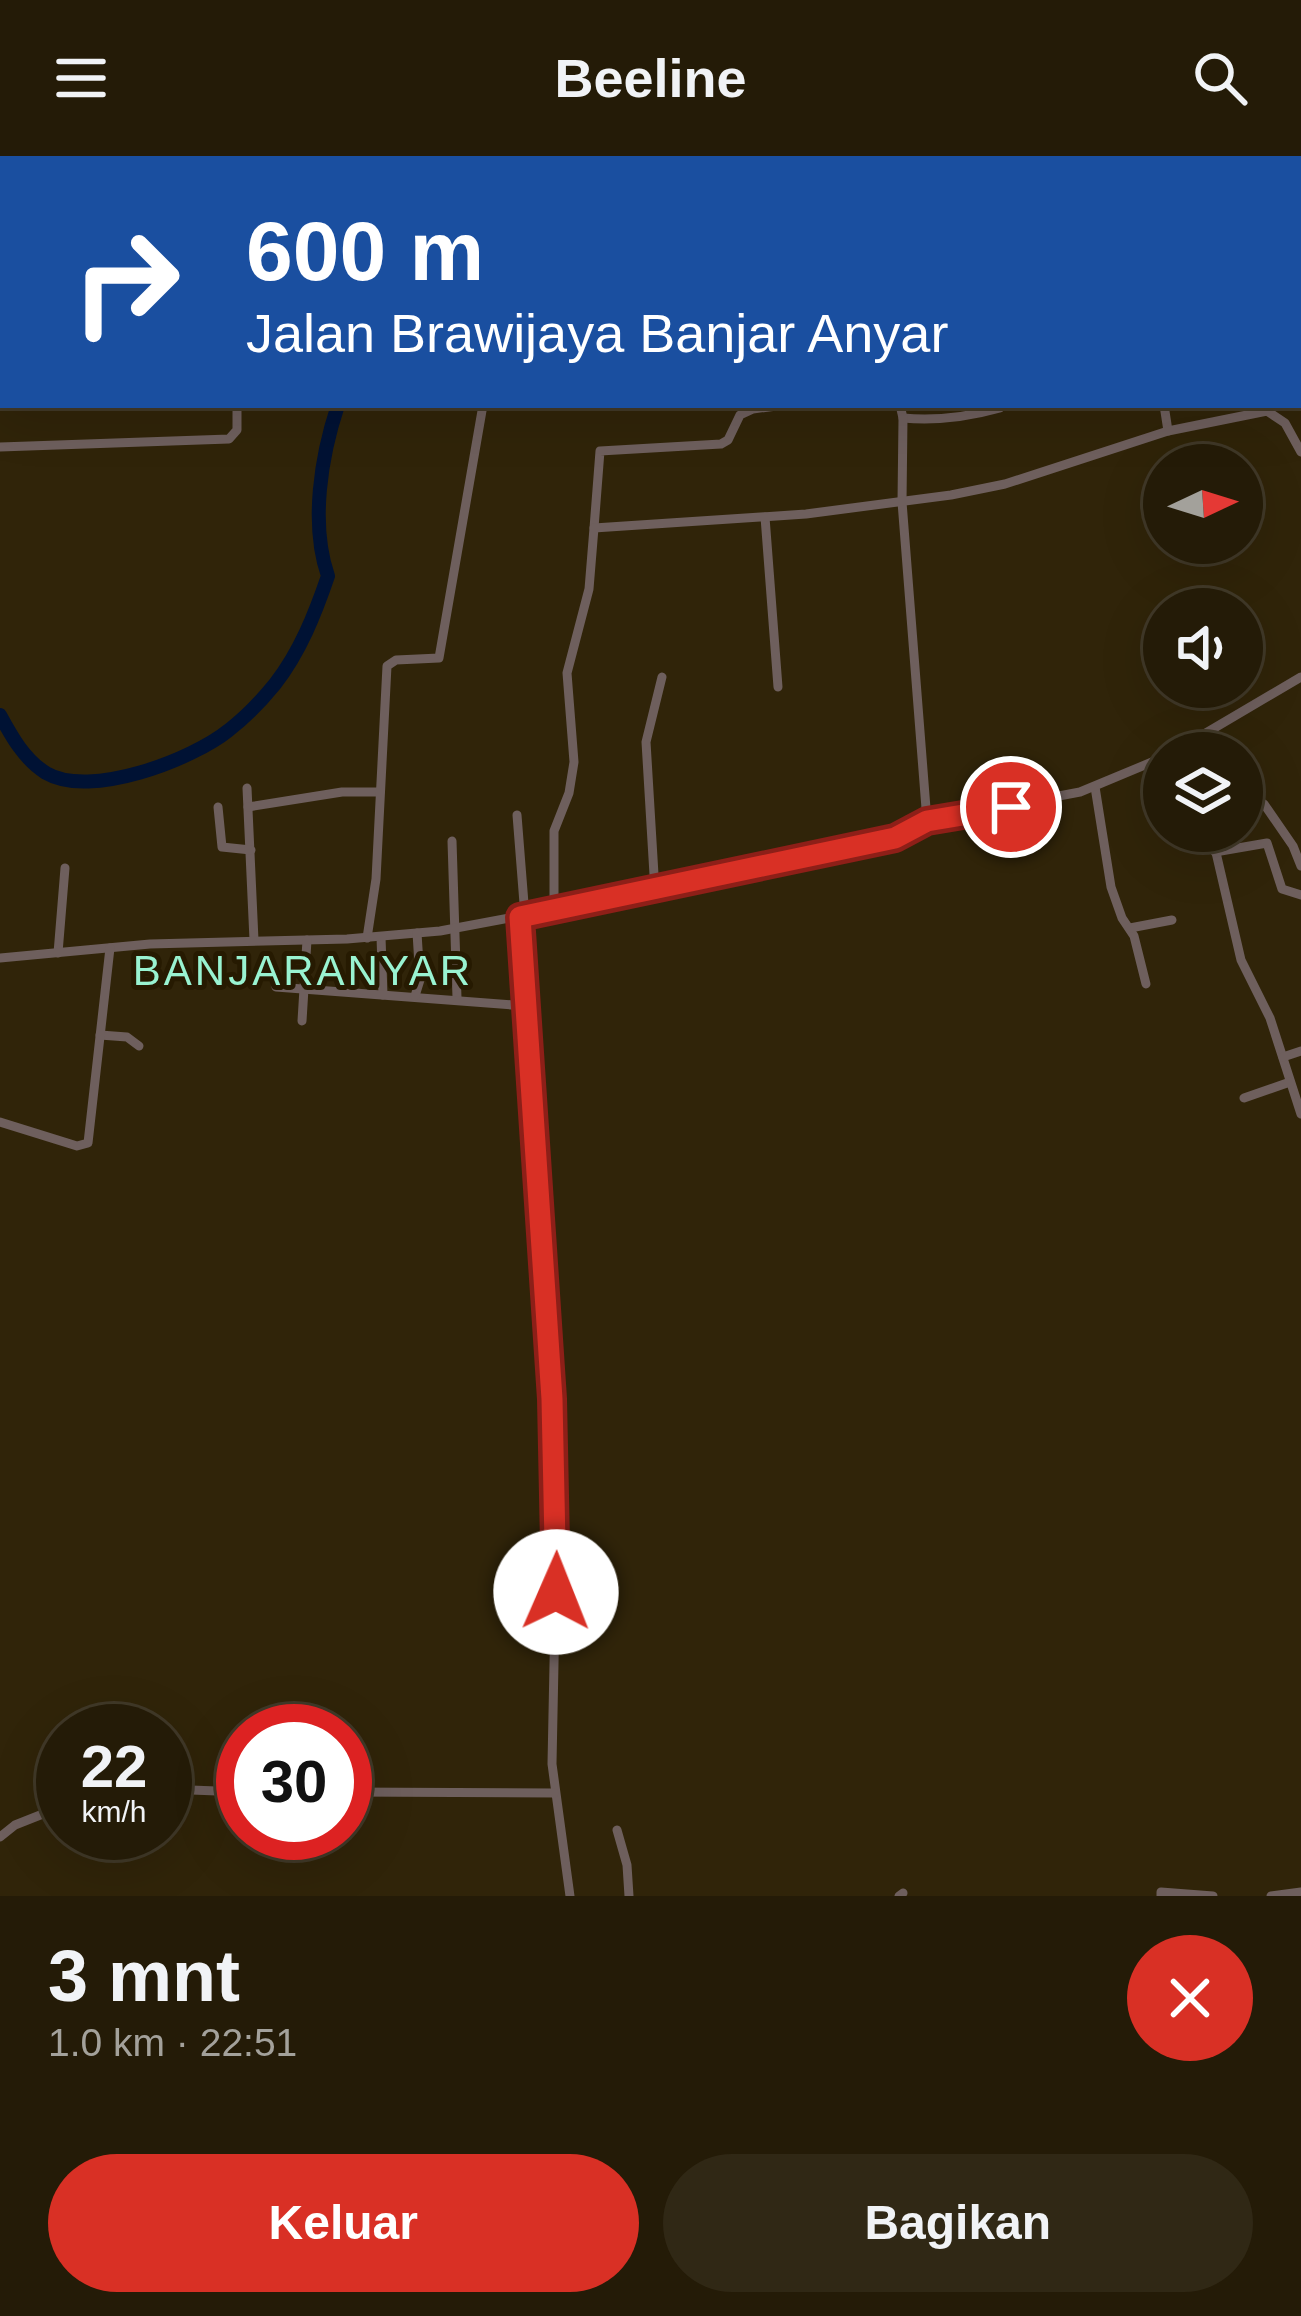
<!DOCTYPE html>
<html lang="id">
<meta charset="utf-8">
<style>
:root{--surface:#241b07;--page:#302815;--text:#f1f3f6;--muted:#a3a19b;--line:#413928;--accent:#d93025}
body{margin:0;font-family:Arial,sans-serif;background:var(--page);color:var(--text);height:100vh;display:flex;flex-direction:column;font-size:45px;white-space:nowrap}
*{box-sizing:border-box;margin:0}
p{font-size:39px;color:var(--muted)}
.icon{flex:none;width:66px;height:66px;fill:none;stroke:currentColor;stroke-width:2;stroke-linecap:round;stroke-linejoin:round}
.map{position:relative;height:1740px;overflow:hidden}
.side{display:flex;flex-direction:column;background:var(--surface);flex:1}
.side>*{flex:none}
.banner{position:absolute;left:0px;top:0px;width:1302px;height:252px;box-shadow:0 12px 48px #0002,0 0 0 3px var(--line);background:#1a4fa0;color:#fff;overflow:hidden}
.needle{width:78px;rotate:86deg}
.tools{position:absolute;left:1143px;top:288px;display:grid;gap:24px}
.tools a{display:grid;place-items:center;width:120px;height:120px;border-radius:50%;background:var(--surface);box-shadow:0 12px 48px #0002,0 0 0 3px var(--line);font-size:60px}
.speed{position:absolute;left:36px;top:1548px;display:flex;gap:24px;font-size:60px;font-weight:700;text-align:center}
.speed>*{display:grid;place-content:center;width:156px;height:156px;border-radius:50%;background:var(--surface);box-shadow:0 12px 48px #0002,0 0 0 3px var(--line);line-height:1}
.speed small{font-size:30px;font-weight:400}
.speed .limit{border:18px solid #d22;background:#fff;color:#111}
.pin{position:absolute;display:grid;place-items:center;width:102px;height:102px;color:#fff;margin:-51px;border:6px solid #fff;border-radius:50%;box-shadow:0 3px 12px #0007}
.me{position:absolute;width:132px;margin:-66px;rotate:1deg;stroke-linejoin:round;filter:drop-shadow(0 0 9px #0008)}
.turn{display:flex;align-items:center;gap:42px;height:252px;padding:0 48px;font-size:54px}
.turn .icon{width:156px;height:156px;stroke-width:2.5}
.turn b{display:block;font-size:84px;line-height:102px}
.round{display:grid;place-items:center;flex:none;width:126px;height:126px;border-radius:63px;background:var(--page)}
.head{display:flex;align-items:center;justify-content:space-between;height:204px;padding:0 48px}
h1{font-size:72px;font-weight:600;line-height:90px}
.button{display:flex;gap:24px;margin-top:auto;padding:24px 48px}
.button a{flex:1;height:138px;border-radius:72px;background:var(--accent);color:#fff;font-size:48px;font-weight:600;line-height:138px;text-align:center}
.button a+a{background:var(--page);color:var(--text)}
header{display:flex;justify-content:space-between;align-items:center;height:156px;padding:0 48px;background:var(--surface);font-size:54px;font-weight:600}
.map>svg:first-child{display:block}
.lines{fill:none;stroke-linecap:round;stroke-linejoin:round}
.river{stroke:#001234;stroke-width:14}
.minor{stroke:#6e5f5d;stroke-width:9}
.route-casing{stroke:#8d1f18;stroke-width:30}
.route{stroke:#d93025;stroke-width:21}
.labels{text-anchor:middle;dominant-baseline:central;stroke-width:10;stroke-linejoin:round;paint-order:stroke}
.quarter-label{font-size:42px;letter-spacing:3px;fill:#99f3d1;stroke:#261a01}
</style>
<header><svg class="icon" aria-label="menu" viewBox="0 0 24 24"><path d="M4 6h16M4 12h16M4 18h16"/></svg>Beeline<svg class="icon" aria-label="search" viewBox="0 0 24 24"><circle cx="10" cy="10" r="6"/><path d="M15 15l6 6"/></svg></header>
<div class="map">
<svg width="1301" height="1740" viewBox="0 0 1301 1740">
<rect width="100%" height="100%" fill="#302409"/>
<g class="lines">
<g class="river">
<polyline points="418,0 430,3"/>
<polyline points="382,3 386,0"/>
<polyline points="1299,146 1301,146"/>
<path d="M 0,559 C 12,581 24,603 46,617 C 90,643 192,604 229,574 C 246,561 262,544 275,528 C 300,496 315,458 328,420 C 310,368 321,300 338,249"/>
</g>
<g class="minor">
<polyline points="204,0 204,3"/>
<path d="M 900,249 L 903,262 C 936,265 968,261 1000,252"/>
<polyline points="1164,249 1168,275"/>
<polyline points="903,262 902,346 927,665"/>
<polyline points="0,291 229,283 237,274 237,249"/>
<polyline points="765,361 778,531"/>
<polyline points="594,372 600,295 721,288 728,284 740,259 753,253 784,249"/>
<polyline points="1172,597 1301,521"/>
<polyline points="1095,631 1111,731 1122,762 1134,780 1146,828"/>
<polyline points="247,632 254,784"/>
<polyline points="1242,649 1258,645 1264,648 1293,690 1301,710"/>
<polyline points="218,651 222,691 251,694"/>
<polyline points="248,651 342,636 380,636"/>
<polyline points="517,659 525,760"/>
<polyline points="1211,675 1241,804 1270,862 1301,958"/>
<polyline points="452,685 457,842"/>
<polyline points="1215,696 1267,687 1282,733 1301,739"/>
<polyline points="655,735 646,586 662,521"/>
<polyline points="554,755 554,675 569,637 574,606 567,517 589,433 594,372 806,358 951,339 1005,328 1168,275 1267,255 1285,267 1301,296"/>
<polyline points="520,761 557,1357 552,1608 570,1740"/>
<polyline points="1130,772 1172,764"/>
<polyline points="381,781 383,839"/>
<polyline points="367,782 376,723 387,510 396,504 439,502 483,249"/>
<polyline points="58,797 65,712"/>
<polyline points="0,802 150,788 347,783 440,775 680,730 895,682 927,665 1080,636 1164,601"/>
<polyline points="276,831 526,850"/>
<polyline points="415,840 420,824 417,777"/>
<polyline points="302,865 307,784"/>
<polyline points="100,879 127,881 139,890"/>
<polyline points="1283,901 1301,895"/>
<polyline points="1244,942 1290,926"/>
<polyline points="0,966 77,990 88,987 110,792"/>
<polyline points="165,1633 243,1636"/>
<polyline points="345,1636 554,1637"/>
<polyline points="617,1674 627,1709 629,1740"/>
<polyline points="0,1681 15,1669 63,1650"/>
<polyline points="899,1740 903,1737"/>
<polyline points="1161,1740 1161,1736 1213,1740"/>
<polyline points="1271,1740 1301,1736"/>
</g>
</g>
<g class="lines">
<defs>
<polyline id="route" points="556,1436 552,1243 520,761 895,682 927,665 1011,651"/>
</defs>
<use href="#route" class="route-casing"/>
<use href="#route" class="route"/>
</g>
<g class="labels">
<g class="quarter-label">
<text x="303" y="814">BANJARANYAR</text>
</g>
</g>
</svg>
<div class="tools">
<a><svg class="needle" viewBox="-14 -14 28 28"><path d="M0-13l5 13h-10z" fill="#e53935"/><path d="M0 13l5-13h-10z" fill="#a3a19b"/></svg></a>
<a><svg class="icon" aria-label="sound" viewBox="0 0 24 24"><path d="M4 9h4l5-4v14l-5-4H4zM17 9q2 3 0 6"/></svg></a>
<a><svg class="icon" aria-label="layers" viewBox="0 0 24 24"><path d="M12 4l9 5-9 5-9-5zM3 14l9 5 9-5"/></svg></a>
</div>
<div class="speed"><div>22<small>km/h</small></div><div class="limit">30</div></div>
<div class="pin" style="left:1011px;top:651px;background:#d93025"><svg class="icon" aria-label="arrive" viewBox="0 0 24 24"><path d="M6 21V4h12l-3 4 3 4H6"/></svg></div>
<svg class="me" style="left:556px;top:1436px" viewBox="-20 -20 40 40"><circle r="19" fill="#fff"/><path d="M0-13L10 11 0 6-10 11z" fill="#d93025"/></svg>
<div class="banner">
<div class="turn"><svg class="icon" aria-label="right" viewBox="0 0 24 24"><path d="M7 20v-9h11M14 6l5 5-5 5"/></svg><div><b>600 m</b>Jalan Brawijaya Banjar Anyar</div></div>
</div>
</div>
<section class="side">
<div class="head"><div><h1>3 mnt</h1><p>1.0 km · 22:51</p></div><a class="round" style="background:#d93025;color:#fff"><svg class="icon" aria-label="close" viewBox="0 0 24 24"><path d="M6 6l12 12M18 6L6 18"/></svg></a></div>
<div class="button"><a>Keluar</a><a>Bagikan</a></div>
</section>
